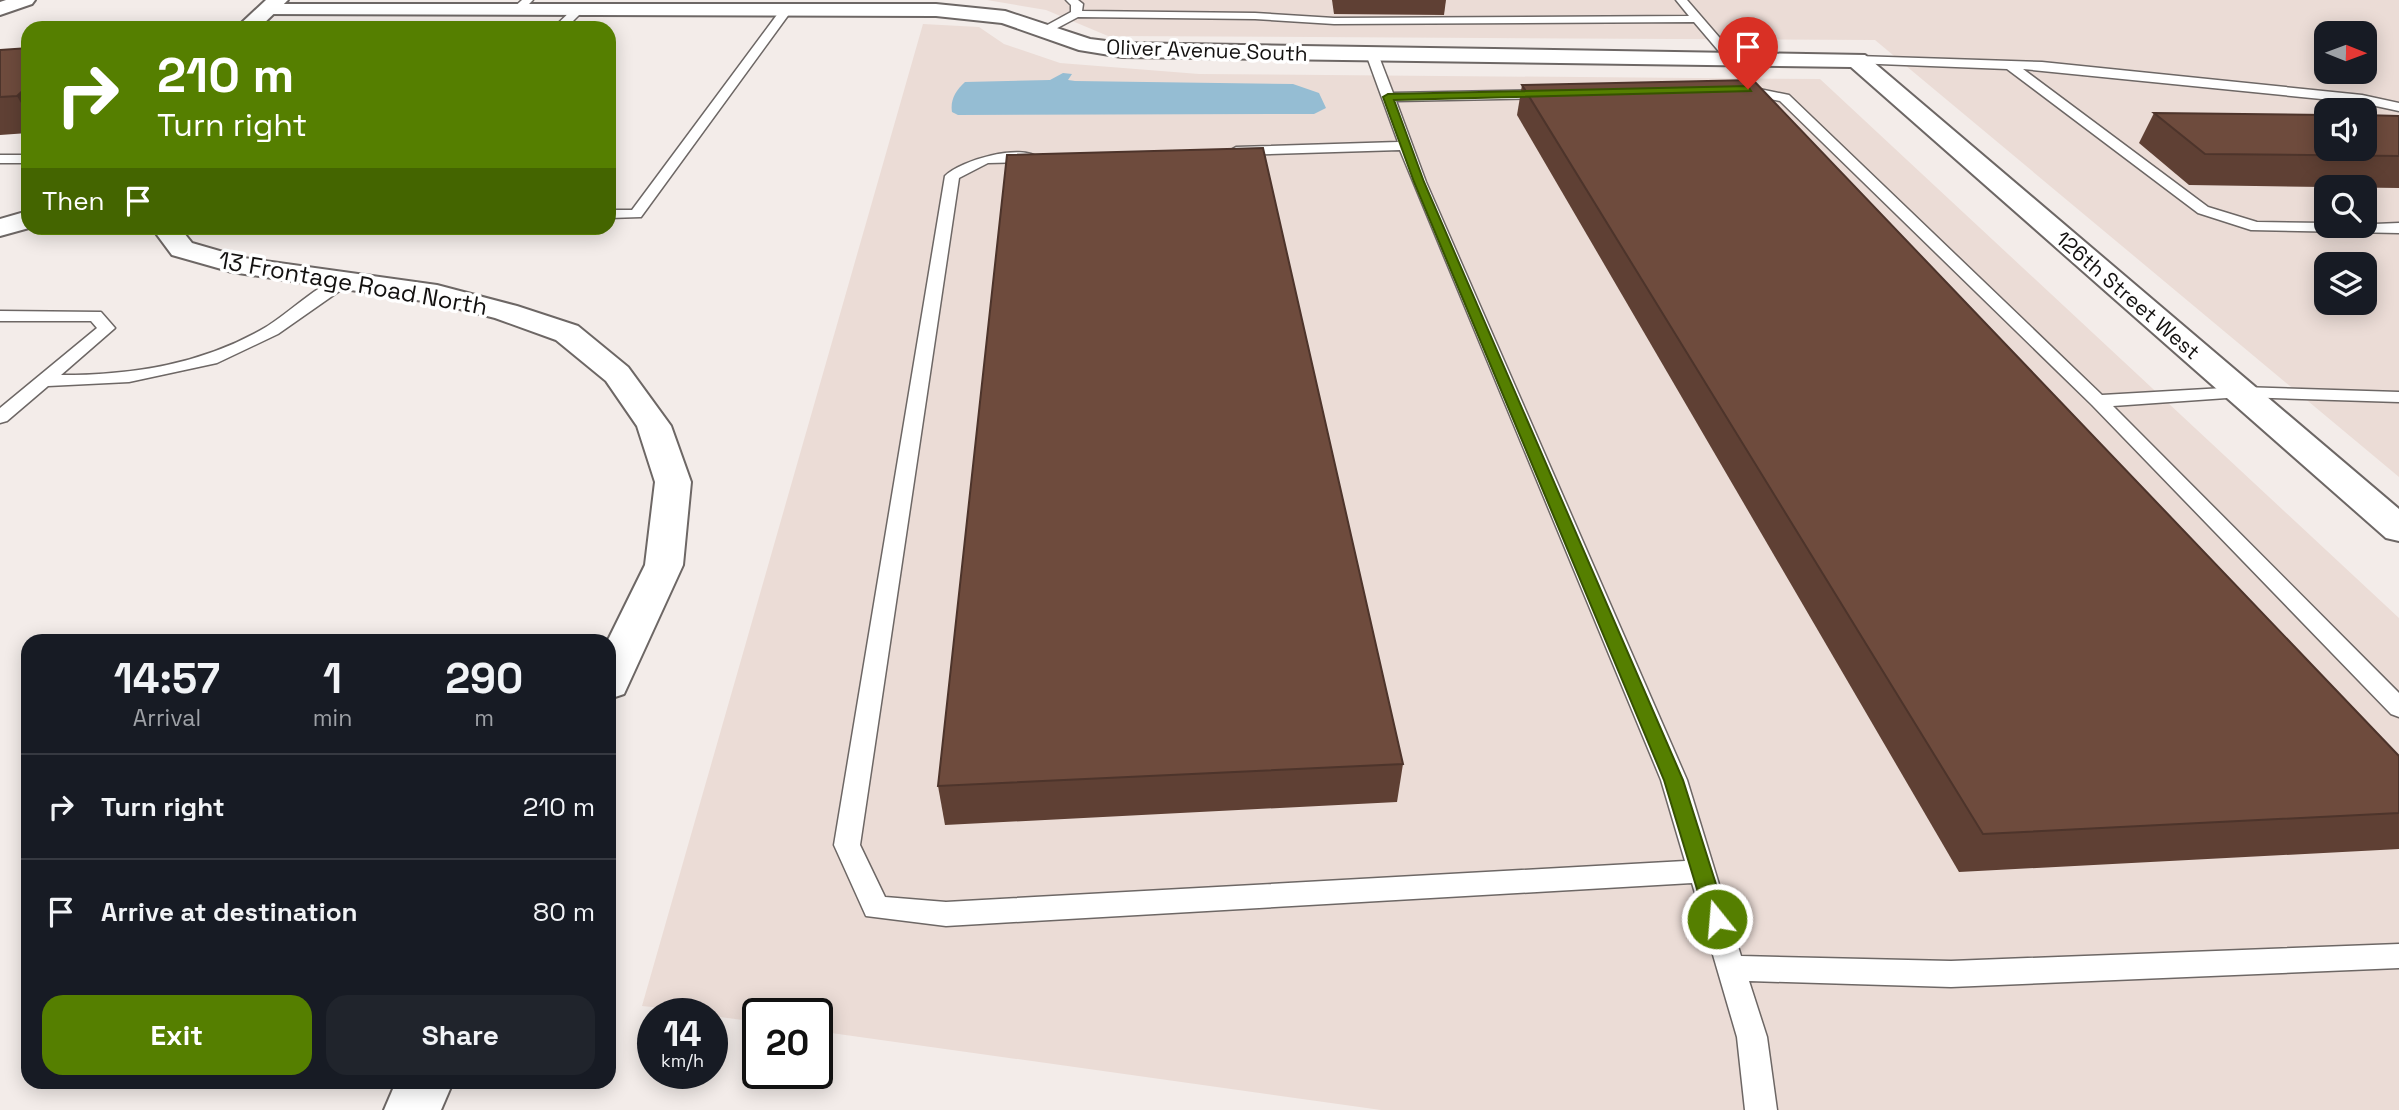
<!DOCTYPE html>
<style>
:root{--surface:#171b24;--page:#20242c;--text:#f1f3f6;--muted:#9ea1a6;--line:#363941;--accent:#557f00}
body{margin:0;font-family:"Space Grotesk",sans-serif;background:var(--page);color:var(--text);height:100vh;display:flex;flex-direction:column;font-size:26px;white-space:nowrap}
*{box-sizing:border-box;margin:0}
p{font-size:23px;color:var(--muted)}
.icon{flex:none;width:38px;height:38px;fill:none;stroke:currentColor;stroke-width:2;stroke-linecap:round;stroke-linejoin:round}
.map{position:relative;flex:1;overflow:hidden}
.sheet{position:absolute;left:21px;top:634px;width:595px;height:455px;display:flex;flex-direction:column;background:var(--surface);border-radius:21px;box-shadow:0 4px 18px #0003}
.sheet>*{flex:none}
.hud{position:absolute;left:21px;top:21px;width:595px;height:214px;border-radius:21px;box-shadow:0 4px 18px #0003;background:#557f00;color:#fff;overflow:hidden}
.needle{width:46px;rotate:91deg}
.buttons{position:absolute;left:2314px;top:21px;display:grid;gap:14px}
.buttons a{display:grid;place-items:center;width:63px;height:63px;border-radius:14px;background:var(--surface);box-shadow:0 4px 18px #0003;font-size:35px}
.speed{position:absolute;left:637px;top:998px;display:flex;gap:14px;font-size:35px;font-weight:700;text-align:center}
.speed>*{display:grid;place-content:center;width:91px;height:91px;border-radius:50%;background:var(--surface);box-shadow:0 4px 18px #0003;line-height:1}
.speed small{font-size:18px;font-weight:400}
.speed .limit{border:4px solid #111;border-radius:10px;background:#fff;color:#111}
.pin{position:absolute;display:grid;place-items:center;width:60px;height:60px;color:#fff;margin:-72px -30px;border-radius:50% 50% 50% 0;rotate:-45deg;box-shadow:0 0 7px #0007}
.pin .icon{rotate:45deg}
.me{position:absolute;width:77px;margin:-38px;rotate:343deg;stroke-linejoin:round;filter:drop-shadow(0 0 5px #0008)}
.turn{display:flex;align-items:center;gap:24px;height:147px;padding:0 21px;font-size:32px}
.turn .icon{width:91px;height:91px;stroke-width:2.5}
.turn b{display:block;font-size:49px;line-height:60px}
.then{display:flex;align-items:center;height:66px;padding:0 21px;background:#0003;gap:14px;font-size:26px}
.eta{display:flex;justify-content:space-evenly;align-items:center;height:119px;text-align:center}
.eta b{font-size:42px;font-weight:700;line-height:49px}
.primary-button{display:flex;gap:14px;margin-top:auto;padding:14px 21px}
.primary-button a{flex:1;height:80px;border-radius:21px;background:var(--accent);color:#fff;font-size:28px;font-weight:700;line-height:80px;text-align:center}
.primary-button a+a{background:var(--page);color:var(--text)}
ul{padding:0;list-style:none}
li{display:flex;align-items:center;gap:21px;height:105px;padding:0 21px;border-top:2px solid var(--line)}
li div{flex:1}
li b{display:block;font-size:26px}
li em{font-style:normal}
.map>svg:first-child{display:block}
.built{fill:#ebdcd6;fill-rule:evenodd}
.water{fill:#95bdd3}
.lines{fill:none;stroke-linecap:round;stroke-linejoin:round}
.service-casing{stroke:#6d6765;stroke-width:3}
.minor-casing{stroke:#6d6765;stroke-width:4}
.tertiary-casing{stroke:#6d6765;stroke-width:4}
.motorway-casing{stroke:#6d6765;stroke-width:4}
.service{fill:#fff;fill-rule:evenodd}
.minor{fill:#fff;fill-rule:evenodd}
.tertiary{fill:#fff;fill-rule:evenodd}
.motorway{fill:#fff;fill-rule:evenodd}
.wall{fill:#5f4034}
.shaded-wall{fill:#4d342b}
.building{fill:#6e4b3d;stroke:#4d342b;stroke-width:2}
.route{fill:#557f00;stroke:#375300;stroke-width:2}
.labels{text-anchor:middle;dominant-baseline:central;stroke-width:7;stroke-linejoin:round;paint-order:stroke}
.far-street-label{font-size:21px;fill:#131110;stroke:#fff}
.street-label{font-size:24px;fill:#131110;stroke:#fff}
</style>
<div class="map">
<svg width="2399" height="1110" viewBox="0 0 2399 1110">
<rect width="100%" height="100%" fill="#f3ece9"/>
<g class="built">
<path d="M 987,0 L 2399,0 L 2399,477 L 1875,40 L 1108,36 L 1046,10 ZM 2326,33 L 2364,33 L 2364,72 L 2326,72 ZM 2326,110 L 2364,110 L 2364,149 L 2326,149 ZM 2326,187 L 2364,187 L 2364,226 L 2326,226 ZM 2326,264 L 2364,264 L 2364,303 L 2326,303 Z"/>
<polygon points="923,24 979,27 1004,44 1060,63 1199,74 1820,79 2399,618 2399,1110 1381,1110 817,1031 817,1013 758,1013 758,1022 712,1016 712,1013 642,1006"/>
</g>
<path class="water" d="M 1063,73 L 1072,74 L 1068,80 L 1075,81 L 1293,84 L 1319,93 L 1326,108 L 1314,114 L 958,115 L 952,112 C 950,100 956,90 965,82 L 1050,80 Z"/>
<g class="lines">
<defs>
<g id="service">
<polygon points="522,0 533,0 521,12 513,12 511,10"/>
<polygon points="1066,0 1078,0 1083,4 1082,11 1255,13 1334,18 1689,16 1676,0 1687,0 1738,59 1728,62 1694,22 1334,24 1255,19 1078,17 1048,33 1040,33 1040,29 1071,12 1071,5"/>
<polygon points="574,8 584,10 566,28 553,28"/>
<polygon points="782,8 792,10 641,217 609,218 609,210 632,210"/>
<path d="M 1372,50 L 1378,54 L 1393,93 L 1547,90 L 1553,94 L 1547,98 L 1396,101 L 1426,182 L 1687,780 L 1741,956 L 1951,961 L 2399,944 L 2399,968 L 1951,987 L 1749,981 L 1767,1037 L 1777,1110 L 1745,1110 L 1737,1037 L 1692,883 L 946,926 L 866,916 L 834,845 L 945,176 C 961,160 1021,143 1039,158 L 1032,162 L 988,163 L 959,178 L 860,845 L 885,897 L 946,902 L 1685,861 L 1661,780 L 1400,150 L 1236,155 L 1229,151 L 1236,147 L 1398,142 L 1366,54 Z"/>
<polygon points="1857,56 2042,62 2362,95 2399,103 2399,111 2362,103 2023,69 2208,207 2257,222 2326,223 2326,226 2399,223 2399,233 2251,230 2198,213 2007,69 1853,63 1851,60"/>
<polygon points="1740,85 1789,95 2102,395 2241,387 2399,392 2399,402 2241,397 2113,406 2399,693 2399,717 2391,714 2092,405 1780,101 1736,92 1736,86"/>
<rect x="0" y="155" width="28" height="8"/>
<path d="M 342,277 L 348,279 L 348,285 L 278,334 L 217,363 L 129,382 L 48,386 L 7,421 L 0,423 L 0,408 L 97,328 L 91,321 L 0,321 L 0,311 L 101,312 L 115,328 L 61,375 C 133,375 203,364 266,327 C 288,314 319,283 342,277 Z"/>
</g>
<g id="minor">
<polygon points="267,4 936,4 1005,11 1090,39 1122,43 1865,55 2399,509 2399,541 2386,538 1851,67 1122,57 1079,50 1002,23 936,16 260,14 257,10"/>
<polygon points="28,211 29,228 0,236 0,219"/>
</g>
<g id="tertiary">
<polygon points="266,0 288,0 259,28 236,28"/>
<polygon points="152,228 180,228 192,243 244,258 437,285 517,306 578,326 628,367 671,426 691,482 683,565 624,694 609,699 608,640 645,565 655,482 637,426 606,381 556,340 495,318 436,303 232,272 172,255"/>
<polygon points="396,1082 453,1082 441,1110 384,1110"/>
</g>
<polygon id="motorway" points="6,0 35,0 32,4 0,15 0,2"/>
</defs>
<use href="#service" class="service-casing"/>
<use href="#minor" class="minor-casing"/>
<use href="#tertiary" class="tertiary-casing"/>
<use href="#motorway" class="motorway-casing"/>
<use href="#service" class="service"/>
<use href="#minor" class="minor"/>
<use href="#tertiary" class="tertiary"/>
<use href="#motorway" class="motorway"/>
</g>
<g class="wall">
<polygon points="1332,0 1446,0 1444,15 1334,14"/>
<polygon points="28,48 28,133 0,135 0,50"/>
<polygon points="1522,85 2399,756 2399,849 1959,872 1517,115"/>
<polygon points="2154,113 2399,116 2399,188 2189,185 2139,143"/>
<polygon points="1403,764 1397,802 945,825 938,786"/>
</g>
<polygon class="shaded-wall" points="28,86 28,115 17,96"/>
<g class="building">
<polygon points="28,48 28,86 17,96 0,97 0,50"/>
<polygon points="1753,80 2399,756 2399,813 1983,834 1522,85"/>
<polygon points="2154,113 2326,115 2326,149 2364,149 2364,115 2399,116 2399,156 2205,154"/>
<polygon points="1263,148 1403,764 938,786 1007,155"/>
</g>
<polygon class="route" points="1748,86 1751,91 1394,100 1424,182 1683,780 1727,919 1724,926 1717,928 1709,926 1706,919 1664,780 1414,182 1383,97 1388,94"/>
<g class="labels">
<g class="far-street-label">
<text transform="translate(1207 50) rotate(2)">Oliver Avenue South</text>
<text transform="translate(2128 295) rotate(41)">126th Street West</text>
</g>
<g class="street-label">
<text transform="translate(353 283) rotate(10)">13 Frontage Road North</text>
</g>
</g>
</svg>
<div class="buttons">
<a><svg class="needle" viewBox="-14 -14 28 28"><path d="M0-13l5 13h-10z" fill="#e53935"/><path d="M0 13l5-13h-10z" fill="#9ea1a6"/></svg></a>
<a><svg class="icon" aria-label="sound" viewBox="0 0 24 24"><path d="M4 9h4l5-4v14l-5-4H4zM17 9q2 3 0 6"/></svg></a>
<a><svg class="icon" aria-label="search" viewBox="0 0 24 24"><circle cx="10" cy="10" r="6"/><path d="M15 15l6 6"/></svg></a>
<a><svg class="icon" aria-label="layers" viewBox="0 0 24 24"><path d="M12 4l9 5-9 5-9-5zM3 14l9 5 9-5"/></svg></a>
</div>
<div class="speed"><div>14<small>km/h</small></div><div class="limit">20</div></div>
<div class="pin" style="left:1748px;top:89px;background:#d93025"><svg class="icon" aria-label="arrive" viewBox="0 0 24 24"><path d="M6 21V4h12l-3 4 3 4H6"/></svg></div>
<svg class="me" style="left:1717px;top:919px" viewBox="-20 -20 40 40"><circle r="17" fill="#557f00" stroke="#fff" stroke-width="3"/><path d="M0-11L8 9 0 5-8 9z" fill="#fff"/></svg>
<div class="hud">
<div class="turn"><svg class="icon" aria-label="right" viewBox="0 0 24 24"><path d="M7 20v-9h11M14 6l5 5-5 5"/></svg><div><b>210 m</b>Turn right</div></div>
<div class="then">Then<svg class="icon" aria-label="arrive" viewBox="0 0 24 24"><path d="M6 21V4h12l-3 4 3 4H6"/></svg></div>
</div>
<section class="sheet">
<div class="eta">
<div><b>14:57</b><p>Arrival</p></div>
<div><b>1</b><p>min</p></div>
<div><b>290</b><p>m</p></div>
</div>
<ul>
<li><svg class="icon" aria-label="right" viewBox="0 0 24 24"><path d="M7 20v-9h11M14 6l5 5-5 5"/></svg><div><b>Turn right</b></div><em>210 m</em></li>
<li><svg class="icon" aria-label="arrive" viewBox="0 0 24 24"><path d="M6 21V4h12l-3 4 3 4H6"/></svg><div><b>Arrive at destination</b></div><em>80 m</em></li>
</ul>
<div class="primary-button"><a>Exit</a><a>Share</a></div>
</section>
</div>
